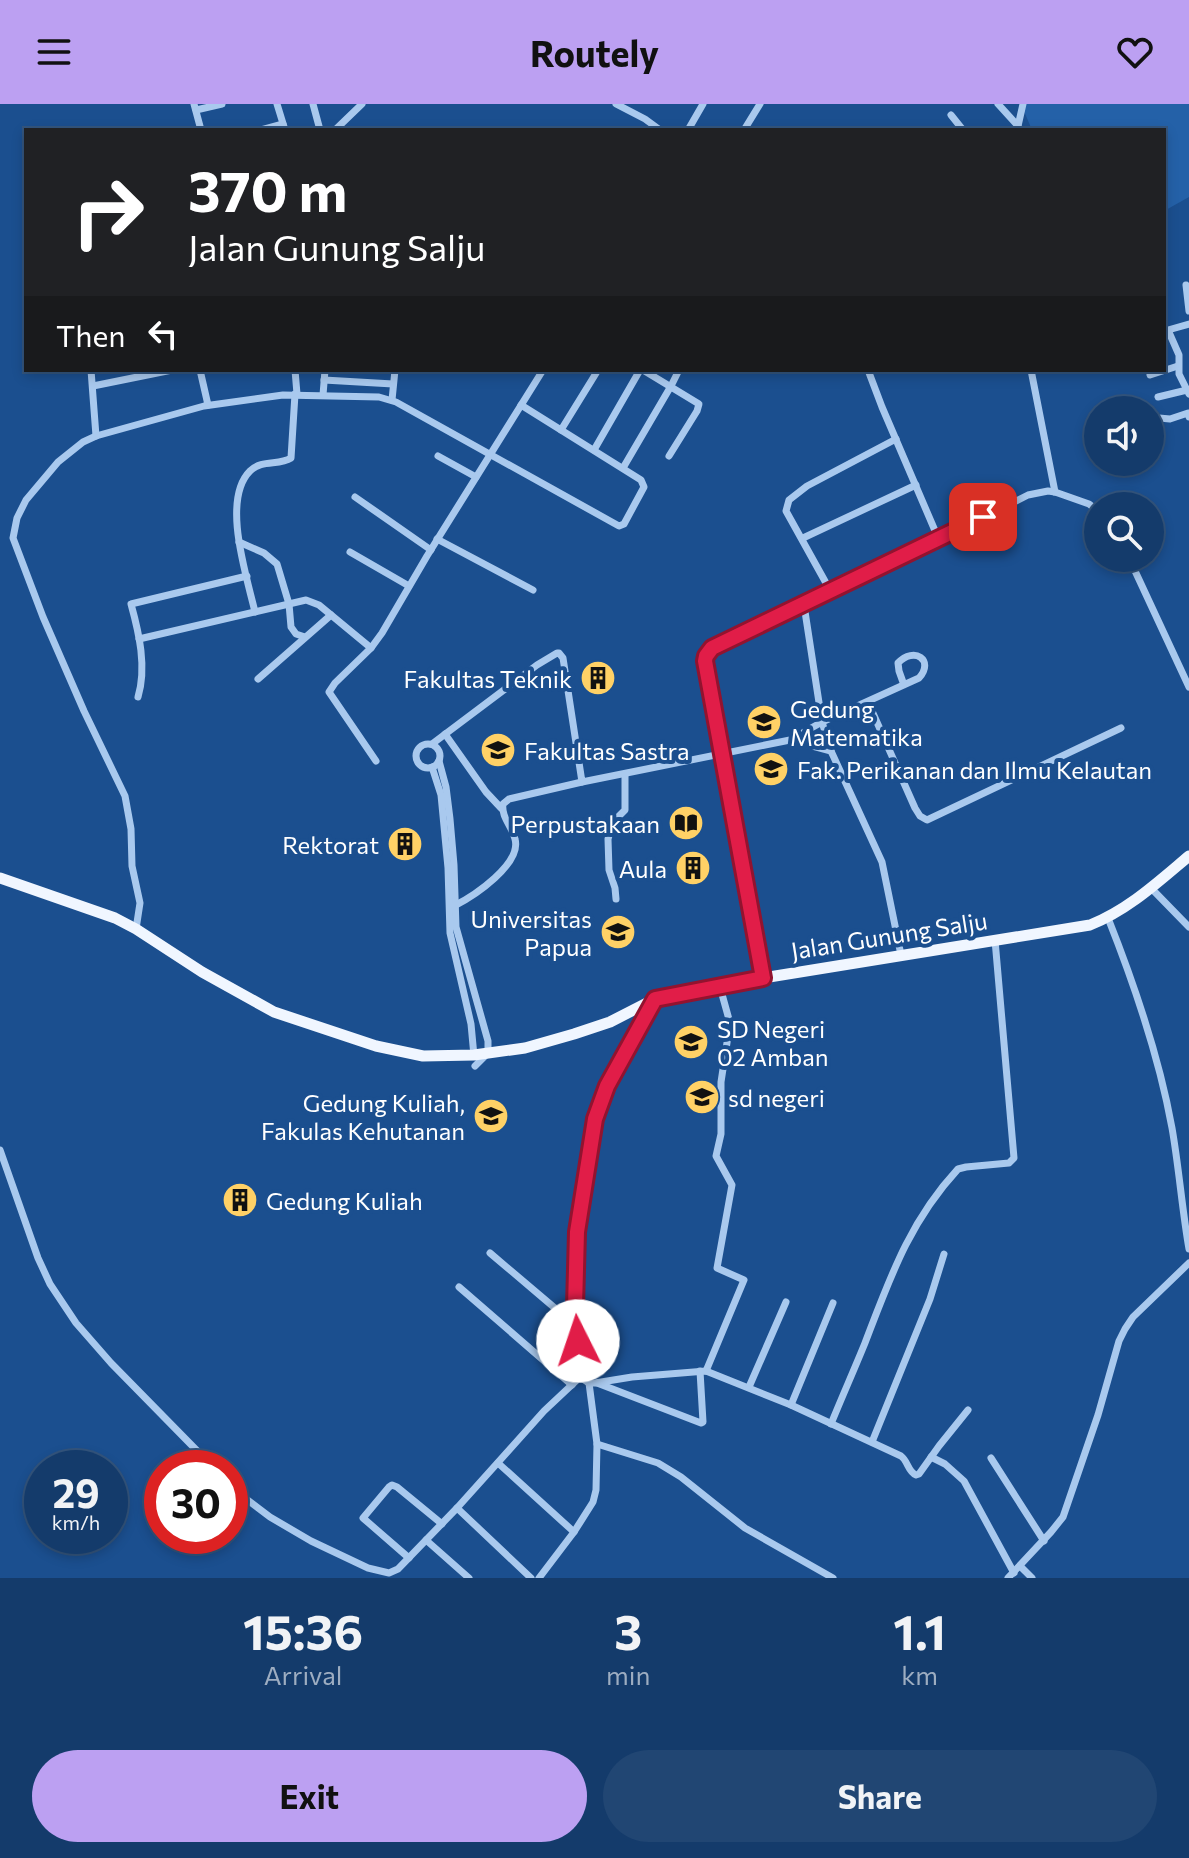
<!DOCTYPE html>
<style>
:root{--surface:#143b6b;--page:#214673;--text:#f1f3f6;--muted:#9dadc1;--line:#33557e;--accent:#bca0f2}
body{margin:0;font-family:Commissioner,sans-serif;background:var(--page);color:var(--text);height:100vh;display:flex;flex-direction:column;font-size:30px;white-space:nowrap}
*{box-sizing:border-box;margin:0}
p{font-size:26px;color:var(--muted)}
.icon{flex:none;width:44px;height:44px;fill:none;stroke:currentColor;stroke-width:2;stroke-linecap:round;stroke-linejoin:round}
.map{position:relative;height:1474px;overflow:hidden}
.details{display:flex;flex-direction:column;background:var(--surface);flex:1}
.details>*{flex:none}
.hud{position:absolute;left:24px;top:24px;width:1142px;height:244px;border-radius:0px;box-shadow:0 4px 12px #0003,0 0 0 2px var(--line);background:#202124;color:#fff;overflow:hidden}
.buttons{position:absolute;left:1084px;top:292px;display:grid;gap:16px}
.buttons a{display:grid;place-items:center;width:80px;height:80px;border-radius:50%;background:var(--surface);box-shadow:0 4px 12px #0003,0 0 0 2px var(--line);font-size:40px}
.speed{position:absolute;left:24px;top:1346px;display:flex;gap:16px;font-size:40px;font-weight:700;text-align:center}
.speed>*{display:grid;place-content:center;width:104px;height:104px;border-radius:50%;background:var(--surface);box-shadow:0 4px 12px #0003,0 0 0 2px var(--line);line-height:1}
.speed small{font-size:20px;font-weight:400}
.speed .limit{border:12px solid #d22;background:#fff;color:#111}
.pin{position:absolute;display:grid;place-items:center;width:68px;height:68px;color:#fff;margin:-34px;border-radius:16px;box-shadow:0 4px 12px #0006}
.me{position:absolute;width:88px;margin:-44px;rotate:356deg;stroke-linejoin:round;filter:drop-shadow(0 0 6px #0008)}
.turn{display:flex;align-items:center;gap:28px;height:168px;padding:0 32px;font-size:36px}
.turn .icon{width:104px;height:104px;stroke-width:2.5}
.turn b{display:block;font-size:56px;line-height:68px}
.then{display:flex;align-items:center;height:76px;padding:0 32px;background:#0003;gap:16px;font-size:30px}
.eta{display:flex;justify-content:space-evenly;align-items:center;height:136px;text-align:center}
.eta b{font-size:48px;font-weight:700;line-height:56px}
.cta{display:flex;gap:16px;margin-top:auto;padding:16px 32px}
.cta a{flex:1;height:92px;border-radius:48px;background:var(--accent);color:#111;font-size:32px;font-weight:700;line-height:92px;text-align:center}
.cta a+a{background:var(--page);color:var(--text)}
header{display:flex;justify-content:space-between;align-items:center;height:104px;padding:0 32px;background:var(--accent);color:#111;font-size:36px;font-weight:700}
.map>svg:first-child{display:block}
.green{fill:#2461a8}
.lines{fill:none;stroke-linecap:round;stroke-linejoin:round}
.street{stroke:#a9c9ee;stroke-width:7}
.primary{stroke:#f0f6ff;stroke-width:11}
.route-casing{stroke:#92132f;stroke-width:20}
.route{stroke:#e11d48;stroke-width:14}
.labels{text-anchor:middle;dominant-baseline:central;stroke-width:8;stroke-linejoin:round;paint-order:stroke}
.poi-label{font-size:24px;fill:#fff;stroke:#1b4f8f;text-anchor:end}
.street-label{font-size:24px;fill:#fff;stroke:#1b4f8f}
</style>
<header><svg class="icon" aria-label="menu" viewBox="0 0 24 24"><path d="M4 6h16M4 12h16M4 18h16"/></svg>Routely<svg class="icon" aria-label="heart" viewBox="0 0 24 24"><path d="M12 20l-8-8c-3-5 5-10 8-4 3-6 11-1 8 4z"/></svg></header>
<div class="map">
<svg width="1189" height="1474" viewBox="0 0 1189 1474">
<rect width="100%" height="100%" fill="#1b4f8f"/>
<polygon class="green" points="1021,0 1189,0 1189,93 1164,107 1164,26 1032,26"/>
<g class="lines">
<g class="street">
<polyline points="194,0 201,26"/>
<polyline points="277,0 285,26"/>
<polyline points="313,0 320,26"/>
<polyline points="616,0 645,15 660,26"/>
<polyline points="998,0 1018,22 1018,26"/>
<polyline points="196,6 222,0"/>
<polyline points="951,11 963,26"/>
<polyline points="1018,22 1023,0"/>
<polyline points="261,26 283,20"/>
<polyline points="335,26 362,0"/>
<polyline points="688,26 703,0"/>
<polyline points="744,26 760,0"/>
<polyline points="1186,181 1189,207"/>
<polyline points="1189,220 1168,226 1179,251 1179,270 1189,290"/>
<polyline points="91,266 96,332"/>
<polyline points="200,266 208,301"/>
<polyline points="295,266 297,290"/>
<polyline points="643,266 699,300 697,307 669,352"/>
<polyline points="868,266 882,303 939,436"/>
<polyline points="1031,266 1055,388"/>
<polyline points="1150,271 1178,262"/>
<polyline points="324,276 393,280"/>
<polyline points="93,282 172,266"/>
<polyline points="323,291 325,266"/>
<polyline points="1158,293 1187,286"/>
<polyline points="392,296 395,266"/>
<polyline points="1159,314 1170,315 1188,309 1189,313"/>
<polyline points="561,326 598,266"/>
<polyline points="594,346 640,266"/>
<polyline points="438,352 476,373"/>
<polyline points="623,364 671,282 679,266"/>
<polyline points="355,393 431,446"/>
<polyline points="803,434 916,381"/>
<polyline points="437,435 533,486"/>
<polyline points="239,438 264,449 277,460 289,500 291,523 296,530 305,533"/>
<polyline points="350,448 409,482"/>
<polyline points="1129,454 1189,583"/>
<polyline points="831,488 786,407 789,396 807,382 896,335"/>
<polyline points="804,501 822,618 831,647 882,758 901,851"/>
<path d="M 255,508 C 247,473 221,396 250,367 C 262,355 279,362 291,354 L 295,290"/>
<polyline points="139,535 306,496 319,501 371,544"/>
<polyline points="258,575 331,511"/>
<path d="M 138,593 C 147,563 139,529 131,500 L 247,472"/>
<polyline points="868,598 915,704 920,712 927,716 1121,624"/>
<polyline points="445,630 486,688 501,704"/>
<polyline points="790,636 831,647"/>
<path d="M 432,640 L 537,561 L 557,549 L 559,549 L 563,554 L 582,678 L 790,636 L 822,618 L 919,574 C 935,556 914,542 898,559 L 899,567 L 904,581"/>
<circle cx="428" cy="652" r="12"/>
<polyline points="376,657 329,588 335,579 371,544 382,529 427,452 543,266"/>
<polyline points="439,657 446,683 450,715 454,761 456,823 488,937 488,949 475,962"/>
<polyline points="432,663 441,691 448,764 450,829 471,920 474,952"/>
<polyline points="1151,784 1189,823"/>
<polyline points="616,795 615,784 609,766 608,735 613,718 625,706 625,670"/>
<path d="M 454,802 C 474,792 522,760 515,735 C 512,722 501,713 503,700 L 509,695 L 582,678"/>
<path d="M 1108,814 C 1135,882 1159,952 1172,1024 C 1179,1064 1182,1105 1189,1145"/>
<polyline points="136,825 140,799 132,762 131,725 125,692 84,607 43,513 13,434 17,414 26,396 58,358 83,338 96,332 204,302 283,291 379,293 396,298 619,422 624,420 644,383 641,376 521,301"/>
<polyline points="763,874 705,557 708,548 712,544 939,436 1028,391 1048,387 1055,388 1089,400 1098,407"/>
<polyline points="0,1046 38,1154 50,1180 76,1219 111,1259 214,1364"/>
<polyline points="490,1149 576,1222"/>
<polyline points="459,1183 572,1281"/>
<polyline points="706,1267 744,1176 717,1164 732,1081 716,1052 721,1030 721,978 730,919 720,883"/>
<path d="M 580,1273 L 589,1279 L 595,1279 L 632,1273 L 706,1267 L 791,1301 L 901,1352 C 908,1357 908,1368 916,1371 L 919,1370 L 939,1342 L 968,1306"/>
<polyline points="597,1279 701,1319 703,1318 700,1267"/>
<polyline points="749,1283 786,1198"/>
<polyline points="791,1301 833,1199"/>
<path d="M 831,1320 C 842,1293 854,1266 865,1239 C 890,1174 909,1118 958,1065 L 966,1063 L 1009,1059 L 1014,1054 L 995,836"/>
<polyline points="872,1338 930,1195 944,1150"/>
<polyline points="597,1340 658,1359 681,1373 745,1424 833,1474"/>
<polyline points="931,1353 945,1360 964,1377 1014,1469"/>
<polyline points="991,1354 1044,1437"/>
<polyline points="498,1359 574,1428"/>
<polyline points="230,1380 241,1391 270,1413 311,1437 368,1464 389,1469 398,1465 457,1404 544,1307 577,1276 582,1269 575,1203 577,1128 595,1015 607,982 654,897"/>
<polyline points="457,1404 531,1474"/>
<polyline points="426,1436 469,1474"/>
<polyline points="409,1454 363,1414 389,1383 392,1381 397,1383 442,1420"/>
<polyline points="1020,1462 1032,1474"/>
<polyline points="539,1474 574,1428 593,1398 596,1386 597,1340 589,1279"/>
<polyline points="1008,1474 1051,1428 1063,1413 1098,1311 1119,1237 1125,1225 1133,1213 1189,1159"/>
</g>
<path class="primary" d="M 0,774 L 115,814 L 136,825 L 202,868 L 274,908 L 376,942 L 423,952 L 474,951 L 525,944 L 574,930 L 610,918 L 655,895 L 763,874 L 1090,821 C 1128,806 1158,778 1189,752"/>
</g>
<g class="lines">
<defs>
<polyline id="route" points="578,1237 575,1203 577,1128 595,1015 607,982 655,895 763,874 705,557 706,552 712,544 983,413"/>
</defs>
<use href="#route" class="route-casing"/>
<use href="#route" class="route"/>
</g>
<defs>
<symbol id="building-disc" viewBox="-11 -11 22 22"><circle r="9.5" fill="#ffd166" stroke="#1b4f8f"/><path d="M-4-6H4V6H1V3H-1V6H-4ZM-2.5-4.3h1.7v1.8h-1.7ZM.8-4.3h1.7v1.8H.8ZM-2.5-1h1.7V.8h-1.7ZM.8-1h1.7V.8H.8Z" fill="#111"/></symbol>
<symbol id="university-disc" viewBox="-11 -11 22 22"><circle r="9.5" fill="#ffd166" stroke="#1b4f8f"/><path d="M0-5L7-2L0 1L-7-2ZM-4 1L0 2.5L4 1V4Q0 6-4 4Z" fill="#111"/></symbol>
<symbol id="library-disc" viewBox="-11 -11 22 22"><circle r="9.5" fill="#ffd166" stroke="#1b4f8f"/><path d="M-6-4Q-3-5.5-.7-3.5V5Q-3 3-6 4ZM6-4Q3-5.5 .7-3.5V5Q3 3 6 4Z" fill="#111"/></symbol>
<symbol id="school-disc" viewBox="-11 -11 22 22"><circle r="9.5" fill="#ffd166" stroke="#1b4f8f"/><path d="M0-5L7-2L0 1L-7-2ZM-4 1L0 2.5L4 1V4Q0 6-4 4Z" fill="#111"/></symbol>
</defs>
<g fill-rule="evenodd">
<use href="#building-disc" x="578" y="554" width="40" height="40"/>
<use href="#university-disc" x="744" y="598" width="40" height="40"/>
<use href="#university-disc" x="478" y="626" width="40" height="40"/>
<use href="#university-disc" x="751" y="645" width="40" height="40"/>
<use href="#library-disc" x="666" y="699" width="40" height="40"/>
<use href="#building-disc" x="385" y="720" width="40" height="40"/>
<use href="#building-disc" x="673" y="744" width="40" height="40"/>
<use href="#university-disc" x="598" y="808" width="40" height="40"/>
<use href="#school-disc" x="671" y="918" width="40" height="40"/>
<use href="#school-disc" x="682" y="973" width="40" height="40"/>
<use href="#university-disc" x="471" y="992" width="40" height="40"/>
<use href="#building-disc" x="220" y="1076" width="40" height="40"/>
</g>
<g class="labels">
<g class="poi-label">
<text x="572" y="574">Fakultas Teknik</text>
<text x="790" y="604" text-anchor="start">Gedung<tspan x="790" dy="28">Matematika</tspan></text>
<text x="524" y="646" text-anchor="start">Fakultas Sastra</text>
<text x="797" y="665" text-anchor="start">Fak. Perikanan dan Ilmu Kelautan</text>
<text x="660" y="719">Perpustakaan</text>
<text x="379" y="740">Rektorat</text>
<text x="667" y="764">Aula</text>
<text x="592" y="814">Universitas<tspan x="592" dy="28">Papua</tspan></text>
<text x="717" y="924" text-anchor="start">SD Negeri<tspan x="717" dy="28">02 Amban</tspan></text>
<text x="728" y="993" text-anchor="start">sd negeri</text>
<text x="465" y="998">Gedung Kuliah,<tspan x="465" dy="28">Fakulas Kehutanan</tspan></text>
<text x="266" y="1096" text-anchor="start">Gedung Kuliah</text>
</g>
<g class="street-label">
<text transform="translate(889 831) rotate(-9)">Jalan Gunung Salju</text>
</g>
</g>
</svg>
<div class="buttons">
<a><svg class="icon" aria-label="sound" viewBox="0 0 24 24"><path d="M4 9h4l5-4v14l-5-4H4zM17 9q2 3 0 6"/></svg></a>
<a><svg class="icon" aria-label="search" viewBox="0 0 24 24"><circle cx="10" cy="10" r="6"/><path d="M15 15l6 6"/></svg></a>
</div>
<div class="speed"><div>29<small>km/h</small></div><div class="limit">30</div></div>
<div class="pin" style="left:983px;top:413px;background:#d93025"><svg class="icon" aria-label="arrive" viewBox="0 0 24 24"><path d="M6 21V4h12l-3 4 3 4H6"/></svg></div>
<svg class="me" style="left:578px;top:1237px" viewBox="-20 -20 40 40"><circle r="19" fill="#fff"/><path d="M0-13L10 11 0 6-10 11z" fill="#e11d48"/></svg>
<div class="hud">
<div class="turn"><svg class="icon" aria-label="right" viewBox="0 0 24 24"><path d="M7 20v-9h11M14 6l5 5-5 5"/></svg><div><b>370 m</b>Jalan Gunung Salju</div></div>
<div class="then">Then<svg class="icon" aria-label="left" viewBox="0 0 24 24"><path d="M17 20v-9H6M10 6l-5 5 5 5"/></svg></div>
</div>
</div>
<section class="details">
<div class="eta">
<div><b>15:36</b><p>Arrival</p></div>
<div><b>3</b><p>min</p></div>
<div><b>1.1</b><p>km</p></div>
</div>
<div class="cta"><a>Exit</a><a>Share</a></div>
</section>
